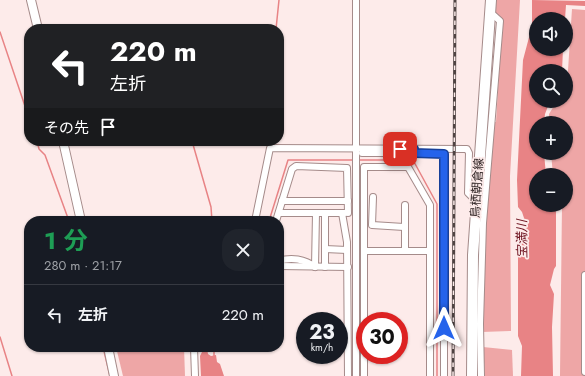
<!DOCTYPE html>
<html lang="ja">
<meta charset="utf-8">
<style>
:root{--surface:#171b24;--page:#20242c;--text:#f1f3f6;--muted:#9ea1a6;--line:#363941}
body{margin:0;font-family:Jost,"Noto Sans JP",sans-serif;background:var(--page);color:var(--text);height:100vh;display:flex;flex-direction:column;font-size:15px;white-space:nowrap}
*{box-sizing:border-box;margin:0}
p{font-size:13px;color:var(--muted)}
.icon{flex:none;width:22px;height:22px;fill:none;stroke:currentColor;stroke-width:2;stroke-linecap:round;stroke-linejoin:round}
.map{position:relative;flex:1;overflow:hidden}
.sheet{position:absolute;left:24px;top:216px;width:260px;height:136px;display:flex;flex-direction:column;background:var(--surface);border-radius:16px;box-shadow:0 1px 3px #0004}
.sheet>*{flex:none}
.top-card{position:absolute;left:24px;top:24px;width:260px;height:122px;border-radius:16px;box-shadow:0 1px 3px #0004;background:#202124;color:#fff;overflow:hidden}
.controls{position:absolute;left:529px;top:12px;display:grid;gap:8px}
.controls a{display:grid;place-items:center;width:44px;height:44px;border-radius:50%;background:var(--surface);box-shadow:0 1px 3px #0004;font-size:20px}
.speed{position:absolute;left:296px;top:312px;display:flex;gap:8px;font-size:20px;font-weight:700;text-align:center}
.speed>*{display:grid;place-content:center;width:52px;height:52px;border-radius:50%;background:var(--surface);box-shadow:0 1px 3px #0004;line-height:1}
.speed small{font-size:10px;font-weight:400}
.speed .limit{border:6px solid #d22;background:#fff;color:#111}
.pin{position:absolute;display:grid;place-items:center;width:34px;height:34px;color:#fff;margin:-17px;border-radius:8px;box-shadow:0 2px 6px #0006}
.me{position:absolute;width:44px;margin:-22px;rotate:0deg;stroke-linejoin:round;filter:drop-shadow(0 0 3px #0008)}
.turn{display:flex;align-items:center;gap:14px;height:84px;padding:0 20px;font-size:18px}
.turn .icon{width:52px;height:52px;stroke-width:2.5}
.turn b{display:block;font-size:28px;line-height:34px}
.then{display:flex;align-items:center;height:38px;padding:0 20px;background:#0003;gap:8px;font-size:15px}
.round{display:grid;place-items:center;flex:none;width:42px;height:42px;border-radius:16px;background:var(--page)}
.overview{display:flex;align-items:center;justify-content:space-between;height:68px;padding:0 20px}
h1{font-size:24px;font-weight:700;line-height:30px;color:#1e9e55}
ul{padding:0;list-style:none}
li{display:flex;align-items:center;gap:12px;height:60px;padding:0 20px;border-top:1px solid var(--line)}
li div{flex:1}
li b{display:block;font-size:15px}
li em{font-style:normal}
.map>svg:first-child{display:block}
.green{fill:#eea6a6}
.water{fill:#e88385}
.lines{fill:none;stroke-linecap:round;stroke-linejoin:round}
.stream{stroke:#e88385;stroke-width:1.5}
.minor-casing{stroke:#a58b8a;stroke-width:8}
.tertiary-casing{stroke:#a58b8a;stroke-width:10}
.primary-casing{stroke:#a58b8a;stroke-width:12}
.minor{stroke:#fff;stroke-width:6}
.tertiary{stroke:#fff;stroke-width:8}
.primary{stroke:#fff;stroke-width:10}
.rail-casing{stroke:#4f4342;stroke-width:3}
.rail{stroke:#fdebea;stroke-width:1.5;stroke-dasharray:4.5;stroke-linecap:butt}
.route-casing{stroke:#184099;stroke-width:10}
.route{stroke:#2563eb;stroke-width:7}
.labels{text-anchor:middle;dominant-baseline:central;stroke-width:3.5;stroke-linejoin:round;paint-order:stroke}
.street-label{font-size:12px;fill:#322727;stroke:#fdebea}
.water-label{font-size:13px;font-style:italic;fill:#6e1320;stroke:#fdebea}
</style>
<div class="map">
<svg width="585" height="376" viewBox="0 0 585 376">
<rect width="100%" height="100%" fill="#fdebea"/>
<g class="green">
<polygon points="496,0 520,0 510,176 511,331 482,332 478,267 486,122 496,122 502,21 495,13"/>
<polygon points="572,9 585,10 585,376 560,376 562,205 566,205 566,175 553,175 551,153 566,153 566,123 549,123 549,114 557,101 566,101"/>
<polygon points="116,347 184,347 185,376 123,376"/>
<polygon points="483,347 512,350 513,376 485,376"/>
</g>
<g class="water">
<polygon points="532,0 585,1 585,6 566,5 565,19 536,19 536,49 563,49 562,71 536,71 536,101 550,101 545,114 544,123 536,123 536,153 544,153 546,175 536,175 536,205 553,205 556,212 556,266 554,269 550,285 554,294 552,327 553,376 521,376 522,346 518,336 518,246 524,218 522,212 518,207 517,180 523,60 532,26"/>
<polygon points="204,348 207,348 208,354 211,356 216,355 217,362 220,364 224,376 201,376 200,356"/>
</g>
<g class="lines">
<g class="stream">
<polyline points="276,29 279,0"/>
<polyline points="0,32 29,118"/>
<polyline points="37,141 39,149 45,155 69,221"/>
<polyline points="192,141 211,207 212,221"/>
<polyline points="269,147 270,141"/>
<polyline points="357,160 413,160 437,204 437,376"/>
<polyline points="269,221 288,160 353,160"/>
<polyline points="0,337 12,376"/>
<polyline points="103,347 110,376"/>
<polyline points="214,347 214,357"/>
</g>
<defs>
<g id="minor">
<polyline points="362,153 400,153"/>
<polyline points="416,153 444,154 444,376"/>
<polyline points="373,197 372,225 404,227"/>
<polyline points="282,201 348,201"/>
<polyline points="405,205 405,251"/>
<polyline points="279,213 345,213"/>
<polyline points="325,213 325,267"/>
<polyline points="342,213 347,242 348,376"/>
<polyline points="255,221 270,148 467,149 469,153 468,193 476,201"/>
<polyline points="276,221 292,169 296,166 347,168 348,213"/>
<polyline points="325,249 347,250"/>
<polyline points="364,251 430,251"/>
<path d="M 279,261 C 291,257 305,259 315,267"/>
<polyline points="279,266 348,267"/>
<polyline points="315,267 316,213"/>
<polyline points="585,275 585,372"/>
<polyline points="194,347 195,376"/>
<polyline points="356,376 356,0"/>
<polyline points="364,376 364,167 408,167 430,205 430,376"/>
<polyline points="481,376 480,324 483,223 500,21 490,12"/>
</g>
<g id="tertiary">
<polyline points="31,0 38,29"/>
<polyline points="63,141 81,221"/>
<polyline points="108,347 114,376"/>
</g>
<polyline id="primary" points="472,376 473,255 491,0"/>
</defs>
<use href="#minor" class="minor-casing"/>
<use href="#tertiary" class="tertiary-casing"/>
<use href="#primary" class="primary-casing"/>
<use href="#minor" class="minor"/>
<use href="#tertiary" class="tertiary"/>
<use href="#primary" class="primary"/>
<defs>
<polyline id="rail" points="453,376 455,0"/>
</defs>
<use href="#rail" class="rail-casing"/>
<use href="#rail" class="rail"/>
</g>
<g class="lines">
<defs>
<polyline id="route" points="400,149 414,149 414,153 444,154 444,328"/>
</defs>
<use href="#route" class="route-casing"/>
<use href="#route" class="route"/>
</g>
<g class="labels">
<g class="street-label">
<text transform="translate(477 188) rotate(-86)">鳥栖朝倉線</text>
</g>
<g class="water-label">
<text transform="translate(522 239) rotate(-91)">宝満川</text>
</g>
</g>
</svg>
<div class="controls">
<a><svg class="icon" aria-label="sound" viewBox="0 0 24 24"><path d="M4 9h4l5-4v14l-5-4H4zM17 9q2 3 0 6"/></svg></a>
<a><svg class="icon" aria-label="search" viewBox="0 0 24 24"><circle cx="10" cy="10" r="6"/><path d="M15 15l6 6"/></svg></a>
<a>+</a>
<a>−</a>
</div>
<div class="speed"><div>23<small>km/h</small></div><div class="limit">30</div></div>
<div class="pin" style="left:400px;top:149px;background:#d93025"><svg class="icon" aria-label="arrive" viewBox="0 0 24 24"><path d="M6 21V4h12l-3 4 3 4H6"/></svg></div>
<svg class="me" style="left:444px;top:328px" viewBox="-20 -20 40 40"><path d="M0-17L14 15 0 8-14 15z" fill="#2563eb" stroke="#fff" stroke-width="4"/></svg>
<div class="top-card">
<div class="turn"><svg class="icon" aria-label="left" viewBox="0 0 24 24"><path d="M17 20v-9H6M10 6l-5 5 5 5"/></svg><div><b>220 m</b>左折</div></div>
<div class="then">その先<svg class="icon" aria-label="arrive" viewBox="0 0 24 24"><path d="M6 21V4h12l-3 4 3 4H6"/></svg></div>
</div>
<section class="sheet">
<div class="overview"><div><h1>1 分</h1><p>280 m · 21:17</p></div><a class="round"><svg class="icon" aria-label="close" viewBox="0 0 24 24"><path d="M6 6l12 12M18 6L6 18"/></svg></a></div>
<ul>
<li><svg class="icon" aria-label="left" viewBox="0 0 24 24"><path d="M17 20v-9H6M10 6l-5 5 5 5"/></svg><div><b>左折</b></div><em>220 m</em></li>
</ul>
</section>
</div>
